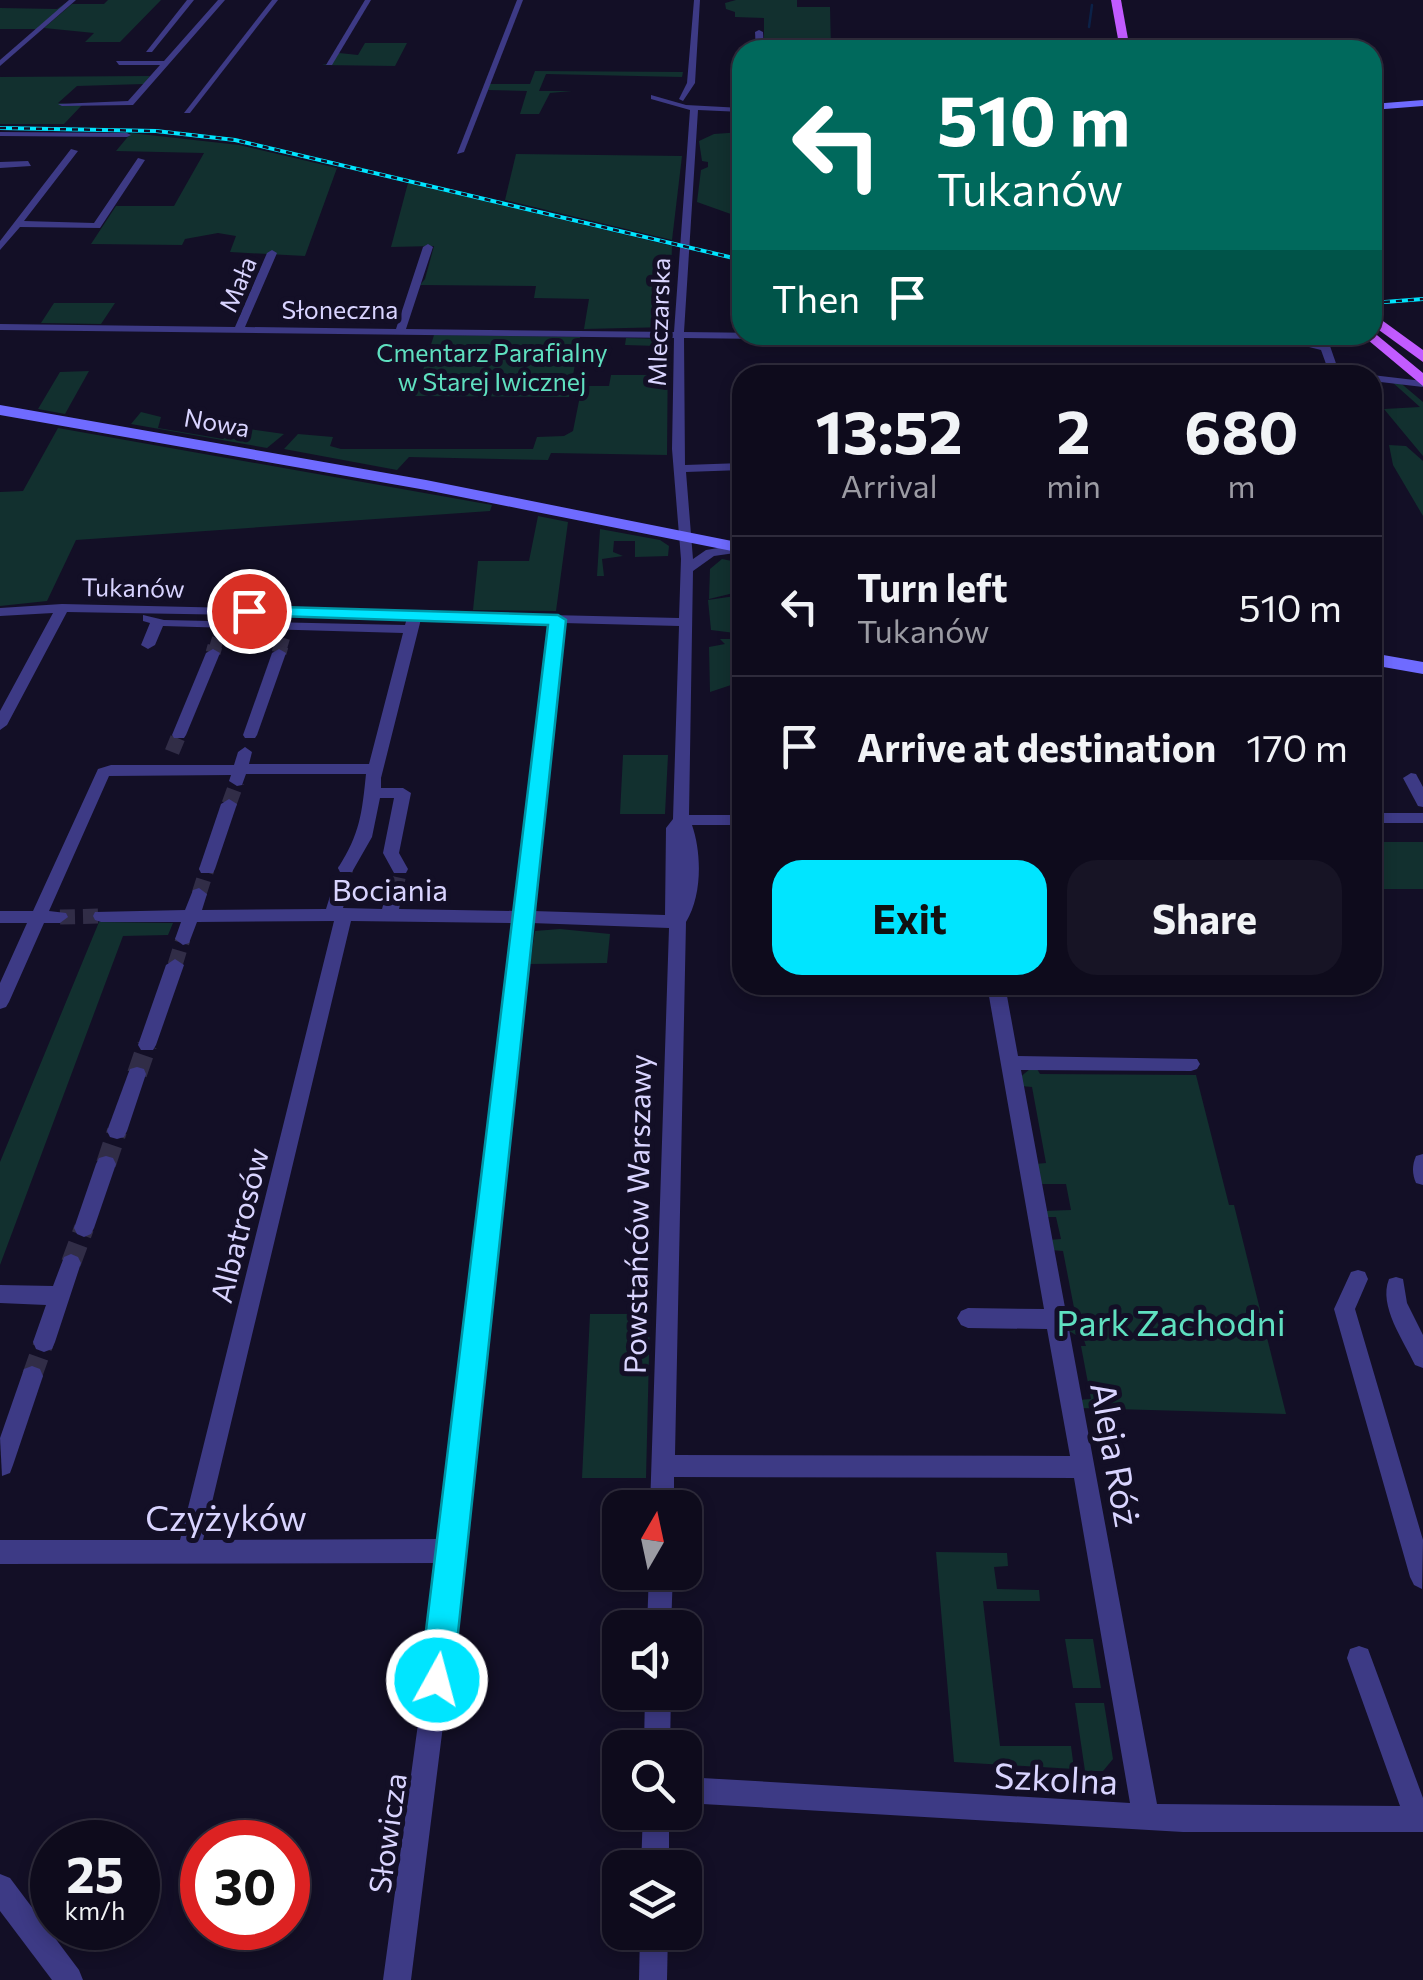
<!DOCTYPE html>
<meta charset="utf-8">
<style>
:root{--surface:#0e0b1c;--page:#171425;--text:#f1f3f6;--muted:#9b9ba3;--line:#2e2b3b;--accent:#00e5ff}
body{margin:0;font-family:Commissioner,sans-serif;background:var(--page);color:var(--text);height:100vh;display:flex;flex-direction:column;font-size:38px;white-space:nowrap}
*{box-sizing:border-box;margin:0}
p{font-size:32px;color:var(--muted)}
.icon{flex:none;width:55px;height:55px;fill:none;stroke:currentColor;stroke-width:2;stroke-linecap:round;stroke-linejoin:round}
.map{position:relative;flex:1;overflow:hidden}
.details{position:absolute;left:732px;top:365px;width:650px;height:630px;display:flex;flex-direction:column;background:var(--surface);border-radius:30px;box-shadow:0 5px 15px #0003,0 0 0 2px var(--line)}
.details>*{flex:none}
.hud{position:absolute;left:732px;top:40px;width:650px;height:305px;border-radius:30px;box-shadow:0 5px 15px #0003,0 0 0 2px var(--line);background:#00695c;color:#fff;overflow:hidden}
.needle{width:65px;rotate:9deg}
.fabs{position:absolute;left:602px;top:1490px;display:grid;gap:20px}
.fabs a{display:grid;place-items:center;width:100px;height:100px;border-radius:20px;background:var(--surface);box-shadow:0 5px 15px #0003,0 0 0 2px var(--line);font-size:50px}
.speed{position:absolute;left:30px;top:1820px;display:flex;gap:20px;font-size:50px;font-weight:700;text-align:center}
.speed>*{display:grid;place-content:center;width:130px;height:130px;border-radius:50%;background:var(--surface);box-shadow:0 5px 15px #0003,0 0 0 2px var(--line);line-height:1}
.speed small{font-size:25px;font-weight:400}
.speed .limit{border:15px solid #d22;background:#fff;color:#111}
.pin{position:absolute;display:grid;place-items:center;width:85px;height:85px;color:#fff;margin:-42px;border:5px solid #fff;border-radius:50%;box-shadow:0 2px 10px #0007}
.me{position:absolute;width:110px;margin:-55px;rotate:7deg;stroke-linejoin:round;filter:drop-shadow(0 0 8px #0008)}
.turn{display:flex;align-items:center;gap:35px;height:210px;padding:0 40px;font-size:45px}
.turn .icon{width:130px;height:130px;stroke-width:2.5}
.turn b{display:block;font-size:70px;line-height:85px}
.then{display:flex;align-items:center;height:95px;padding:0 40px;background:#0003;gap:20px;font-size:38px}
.eta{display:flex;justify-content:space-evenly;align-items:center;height:170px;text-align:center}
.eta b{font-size:60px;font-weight:700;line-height:70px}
.action{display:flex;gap:20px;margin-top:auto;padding:20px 40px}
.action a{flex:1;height:115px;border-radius:30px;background:var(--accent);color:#111;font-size:40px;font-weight:700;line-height:115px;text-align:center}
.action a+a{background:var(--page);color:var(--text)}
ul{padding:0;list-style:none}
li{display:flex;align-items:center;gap:30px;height:140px;padding:0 40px;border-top:2px solid var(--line)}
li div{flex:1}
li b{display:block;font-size:38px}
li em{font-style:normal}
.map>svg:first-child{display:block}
.green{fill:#12302f}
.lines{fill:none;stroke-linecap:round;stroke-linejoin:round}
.stream{stroke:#0c2248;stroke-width:2.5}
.street-tunnel-far2{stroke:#312d47;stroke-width:12;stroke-dasharray:12 6;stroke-linecap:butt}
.street-tunnel-far1{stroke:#312d47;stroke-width:15;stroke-dasharray:15 8;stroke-linecap:butt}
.street-tunnel{stroke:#312d47;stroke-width:20;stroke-dasharray:20 10;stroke-linecap:butt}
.street{fill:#3d3a85;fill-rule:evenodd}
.secondary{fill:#6f6bff;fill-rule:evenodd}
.primary{fill:#c25bff;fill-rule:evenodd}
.rail-casing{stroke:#00e5ff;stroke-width:4}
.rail{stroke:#130f26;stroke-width:2.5;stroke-dasharray:6;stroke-linecap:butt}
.route{fill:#00e5ff;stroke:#0095a6;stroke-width:2.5}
.labels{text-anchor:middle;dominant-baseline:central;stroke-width:10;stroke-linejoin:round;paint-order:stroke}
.far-street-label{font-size:25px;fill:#d9d4ff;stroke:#130f26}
.far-park-label{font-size:25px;fill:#5fe0c0;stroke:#130f26}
.street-label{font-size:30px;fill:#d9d4ff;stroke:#130f26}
.near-park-label{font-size:35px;fill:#5fe0c0;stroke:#130f26}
.near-street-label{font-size:35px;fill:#d9d4ff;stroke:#130f26}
</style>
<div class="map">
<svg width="1423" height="1980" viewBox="0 0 1423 1980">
<rect width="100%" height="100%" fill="#130f26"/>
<g class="green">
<polygon points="70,0 37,29 0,29 0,8 57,9"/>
<polygon points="108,0 161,0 120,42 85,42 94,33 44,28 72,4 104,4"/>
<polygon points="736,0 797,0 797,7 830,7 831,50 764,50 764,18 735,17 735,12 726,9 725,3"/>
<polygon points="365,43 407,43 395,66 322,65 331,63 339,53 358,55"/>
<polygon points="535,71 683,72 682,77 546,74 539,91 572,91 550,93 539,114 520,114 527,91 488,90 490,84 530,84"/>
<polygon points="150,76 144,84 77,86 58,103 82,105 64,124 0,124 0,77"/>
<polygon points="742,132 742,218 697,202 701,170 708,167 708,162 702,161 699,141 714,134"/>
<polygon points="131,133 239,145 337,168 305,256 230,252 236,236 218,233 185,239 182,245 91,244 116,206 174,206 204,153 116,151"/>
<polygon points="516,154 682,156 672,240 505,200"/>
<polygon points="408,183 672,246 669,327 584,329 589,299 534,298 536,286 420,285 425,279 434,246 391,247"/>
<polygon points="54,303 115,303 101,324 41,323"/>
<polygon points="434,335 580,337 569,397 415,396"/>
<polygon points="626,338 668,339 667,455 551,453 548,460 409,457 397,470 284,449 298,434 333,437 330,446 341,449 533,449 537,437 564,436 573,431 582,386 609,386 611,375 656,375 657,346 625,345"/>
<polygon points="89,371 65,414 38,409 60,372"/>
<polygon points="1397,380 1423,402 1423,456 1384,409 1420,407 1391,381"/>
<polygon points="141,412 161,417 158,428 223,439 242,425 242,428 284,434 267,448 131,424"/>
<polygon points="58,428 492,505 490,511 76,540 47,601 0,606 0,492 23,491"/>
<polygon points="1389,445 1406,446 1423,461 1423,516 1393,465"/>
<polygon points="538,516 568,522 556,611 473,610 478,561 529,561"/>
<polygon points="600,529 660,540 669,546 668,556 635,557 635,541 614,541 613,552 623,556 602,559 604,576 597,576"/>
<polygon points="722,559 742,563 742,591 709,599 710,569"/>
<polygon points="742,595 735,633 711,630 708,600"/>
<polygon points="720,639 734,639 731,649 731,685 710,692 709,647 725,644"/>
<polygon points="623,755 668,755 665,814 620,814"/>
<rect x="1373" y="842" width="50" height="47"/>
<polygon points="99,922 173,923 168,935 123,936 0,1265 0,1162"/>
<polygon points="560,929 610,934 607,963 530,964 535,931"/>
<polygon points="1030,1069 1037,1069 1040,1074 1196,1075 1229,1205 1234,1205 1286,1414 1080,1408 1078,1400 1091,1399 1081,1346 1086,1346 1084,1340 1066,1329 1063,1319 1076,1318 1063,1251 1051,1250 1049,1240 1061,1239 1056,1217 1044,1217 1043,1211 1071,1210 1066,1184 1038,1184 1035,1164 1046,1163 1032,1087 1021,1086 1019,1078"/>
<polygon points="590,1314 650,1314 646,1478 582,1478"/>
<polygon points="936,1552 1007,1553 1008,1566 994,1567 997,1589 1039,1590 1040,1601 983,1601 1000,1746 1071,1746 1074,1769 954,1762"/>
<polygon points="1065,1639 1093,1639 1101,1688 1073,1688"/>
<polygon points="1075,1703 1104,1703 1113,1759 1103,1771 1085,1771"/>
</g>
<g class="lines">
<polyline class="stream" points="1089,27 1092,5"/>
<g class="street-tunnel-far2">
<polyline points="215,648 218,638"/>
<polyline points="281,648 284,638"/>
</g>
<g class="street-tunnel-far1">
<polyline points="213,653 215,646"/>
<polyline points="279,653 281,646"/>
<polyline points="172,752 179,735"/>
<polyline points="229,804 237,782"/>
<polyline points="395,892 400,869"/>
<polyline points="339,893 346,868"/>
<polyline points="199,894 207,869"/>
<polyline points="60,917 101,916"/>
<polyline points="175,965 183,939"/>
</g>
<g class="street-tunnel">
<polyline points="137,1074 147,1045"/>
<polyline points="106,1164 117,1131"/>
<polyline points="71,1263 84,1228"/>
<polyline points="32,1376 44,1342"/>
</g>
<g class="street">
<polygon points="69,0 76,0 0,66 0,60"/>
<polygon points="187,0 194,0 152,52 146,52"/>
<polygon points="218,0 225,0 133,105 62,106 58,104 128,101 160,65 119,65 116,61 164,61"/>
<polygon points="272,0 278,0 190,113 184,113"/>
<polygon points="365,0 371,0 332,65 326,65"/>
<polygon points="517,0 523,0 464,152 457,154"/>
<polygon points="694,0 700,0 695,83 683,101 679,99 687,83"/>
<polygon points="759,30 763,32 764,50 756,50 755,32"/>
<path d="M 651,95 L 686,105 L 742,108 L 742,112 L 698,110 L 684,332 L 1305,340 L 1330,346 L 1340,375 L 1330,375 L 1321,350 L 1305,346 L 684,338 L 685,465 L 742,463 L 742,470 L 686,472 L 693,559 L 706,550 L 742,544 L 742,552 L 714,556 L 693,571 L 689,815 L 742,815 L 742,825 L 692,825 C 702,854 702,896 686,922 L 675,1455 L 1070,1456 L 1047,1329 L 968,1328 L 961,1325 L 957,1318 L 961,1311 L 968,1308 L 1044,1309 L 987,985 L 1005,985 L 1018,1056 L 1197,1059 L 1200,1064 L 1197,1069 L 1191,1071 L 1021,1070 L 1157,1804 L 1400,1806 L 1347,1658 L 1350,1649 L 1359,1646 L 1368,1649 L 1423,1798 L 1423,1832 L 1183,1832 L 685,1803 L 685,1777 L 1130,1803 L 1074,1478 L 674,1477 L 674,1508 L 650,1508 L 669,928 L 531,923 L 465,1551 L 411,1980 L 383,1980 L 440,1563 L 0,1564 L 0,1540 L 180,1540 L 334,921 L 197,922 L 189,943 L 183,945 L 175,939 L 181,922 L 101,922 L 95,920 L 93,916 L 95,912 L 185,910 L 193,890 L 199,888 L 207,894 L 202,910 L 326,909 L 331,893 L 339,887 L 347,893 L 343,908 L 382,909 L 387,892 L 395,886 L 403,892 L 399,909 L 516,911 L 550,622 L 421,619 L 381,778 L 381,788 L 403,788 L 411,793 L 399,853 L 408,869 L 406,873 L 394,873 L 383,853 L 394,798 L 380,798 L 372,837 L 352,872 L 340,872 L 338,868 C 360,834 362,813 366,774 L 246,774 L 242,785 L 237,786 L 229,781 L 231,775 L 109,776 L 49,911 L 66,913 L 68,917 L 60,923 L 44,923 L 9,1002 L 6,1007 L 0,1009 L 0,983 L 27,923 L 0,923 L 0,911 L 33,911 L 98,769 L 111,765 L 234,765 L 238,752 L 245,747 L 252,752 L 249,764 L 369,764 L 403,633 L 163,626 L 155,645 L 148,649 L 141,645 L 150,623 L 143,621 L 143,615 L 164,620 L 405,625 L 407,618 L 67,612 L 7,725 L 0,730 L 0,711 L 53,613 L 0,616 L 0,608 L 62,604 L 679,618 L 681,559 L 672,449 L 674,338 L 0,330 L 0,324 L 235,327 L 267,253 L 272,250 L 277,253 L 245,327 L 396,329 L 423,247 L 428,244 L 433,247 L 406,329 L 674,332 L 690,110 L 651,99 ZM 563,623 L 679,626 L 673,819 L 666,828 L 665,915 L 533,911 ZM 351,921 L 515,923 L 443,1539 L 203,1540 Z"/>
<polygon points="0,132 127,133 131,135 127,137 0,136"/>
<polygon points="71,149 78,151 24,221 94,223 138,158 145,160 100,228 20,227 0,250 0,241"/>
<polygon points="28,161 31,166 0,168 0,162"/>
<polygon points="1372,375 1423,381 1423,387 1372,381"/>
<polygon points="213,649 220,653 186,735 184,738 174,738 172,735 206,653"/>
<polygon points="279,649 286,653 257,735 255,738 245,738 243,735 272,653"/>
<polygon points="1411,773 1416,774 1423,787 1423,807 1418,806 1403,778"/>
<polygon points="229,799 237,804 215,869 213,873 201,873 199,869 221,804"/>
<rect x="1372" y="813" width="51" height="10"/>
<polygon points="175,959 184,965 156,1045 153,1050 141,1050 138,1045 166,965"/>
<polygon points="137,1067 144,1069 146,1074 127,1131 124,1137 117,1139 110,1137 107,1131 128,1074 130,1069"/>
<path d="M 1423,1154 L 1423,1185 L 1416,1183 C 1412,1174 1412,1165 1416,1156 Z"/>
<polygon points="106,1156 113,1158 116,1164 94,1228 91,1234 84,1237 77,1234 74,1228 96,1164 99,1158"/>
<polygon points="71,1254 78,1257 81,1263 55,1342 52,1349 44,1352 36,1349 33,1342 46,1305 0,1303 0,1285 53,1286 64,1257"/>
<polygon points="1358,1270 1365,1272 1368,1279 1355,1309 1423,1540 1422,1589 1414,1585 1410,1577 1334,1309 1351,1272"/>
<path d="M 1396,1277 L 1403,1279 L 1407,1303 L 1423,1335 L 1423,1368 L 1415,1365 C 1404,1341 1378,1306 1389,1279 Z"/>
<polygon points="32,1366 40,1369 43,1376 13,1465 10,1473 2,1476 0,1438 24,1369"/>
<polygon points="649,1572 673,1572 671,1628 647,1628"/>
<polygon points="645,1692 671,1692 670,1748 644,1748"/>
<polygon points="643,1812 669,1812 669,1868 641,1868"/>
<polygon points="0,1874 10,1878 79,1970 83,1980 52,1980 0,1911"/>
<polygon points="640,1932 668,1932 667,1980 639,1980"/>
</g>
<g class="secondary">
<polygon points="1423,100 1423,106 1372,110 1372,104"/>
<polygon points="0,405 426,480 742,543 742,553 426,490 0,415"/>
<polygon points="1372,653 1423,662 1423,674 1372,665"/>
</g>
<g class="primary">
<polygon points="1111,0 1121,0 1130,50 1120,50"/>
<polygon points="1372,313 1423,350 1423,362 1372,325"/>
<polygon points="1372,331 1423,373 1423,386 1362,335 1372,335"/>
</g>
<defs>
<g id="rail">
<polyline points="0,128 156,131 235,140 742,260"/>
<polyline points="1372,303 1423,299"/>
</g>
</defs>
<use href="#rail" class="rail-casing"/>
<use href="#rail" class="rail"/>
</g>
<polygon class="route" points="249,606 558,615 566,620 453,1680 448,1692 437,1697 425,1692 420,1680 548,625 243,615 240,611"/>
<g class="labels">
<g class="far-street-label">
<text transform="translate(237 284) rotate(-67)">Mała</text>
<text x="340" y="309">Słoneczna</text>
<text transform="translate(658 322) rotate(-88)">Mleczarska</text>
<text transform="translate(217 422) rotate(10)">Nowa</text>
<text transform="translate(133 587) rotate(1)">Tukanów</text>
</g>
<g class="far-park-label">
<text x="492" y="352">Cmentarz Parafialny<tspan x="492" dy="29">w Starej Iwicznej</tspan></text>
</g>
<g class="street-label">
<text x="390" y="888">Bociania</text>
<text transform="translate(636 1214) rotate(-89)">Powstańców Warszawy</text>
<text transform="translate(238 1225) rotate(-76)">Albatrosów</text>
<text transform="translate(386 1833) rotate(-82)">Słowicza</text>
</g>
<g class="near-park-label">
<text x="1171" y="1321">Park Zachodni</text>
</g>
<g class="near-street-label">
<text transform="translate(1117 1454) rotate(80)">Aleja Róż</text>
<text x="226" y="1516">Czyżyków</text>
<text transform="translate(1056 1777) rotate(3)">Szkolna</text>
</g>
</g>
</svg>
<div class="fabs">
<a><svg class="needle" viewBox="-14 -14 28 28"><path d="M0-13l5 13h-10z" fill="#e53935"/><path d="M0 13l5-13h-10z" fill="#9b9ba3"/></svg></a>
<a><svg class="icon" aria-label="sound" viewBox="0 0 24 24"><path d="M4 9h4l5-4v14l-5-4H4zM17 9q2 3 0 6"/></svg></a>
<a><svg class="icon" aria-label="search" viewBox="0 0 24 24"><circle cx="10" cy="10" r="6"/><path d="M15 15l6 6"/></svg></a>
<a><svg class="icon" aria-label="layers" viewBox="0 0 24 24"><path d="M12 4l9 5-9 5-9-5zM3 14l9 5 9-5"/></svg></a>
</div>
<div class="speed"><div>25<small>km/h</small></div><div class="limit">30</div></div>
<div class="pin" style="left:249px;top:611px;background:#d93025"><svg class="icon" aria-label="arrive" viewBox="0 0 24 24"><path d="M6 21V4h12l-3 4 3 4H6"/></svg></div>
<svg class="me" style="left:437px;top:1680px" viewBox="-20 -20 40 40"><circle r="17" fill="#00e5ff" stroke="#fff" stroke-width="3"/><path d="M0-11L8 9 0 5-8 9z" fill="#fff"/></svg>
<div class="hud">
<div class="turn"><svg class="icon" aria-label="left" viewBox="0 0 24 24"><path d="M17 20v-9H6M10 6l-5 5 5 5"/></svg><div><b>510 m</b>Tukanów</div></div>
<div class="then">Then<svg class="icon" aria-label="arrive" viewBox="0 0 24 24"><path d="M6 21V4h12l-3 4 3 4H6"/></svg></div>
</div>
<section class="details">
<div class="eta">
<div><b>13:52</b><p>Arrival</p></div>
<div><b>2</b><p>min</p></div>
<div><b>680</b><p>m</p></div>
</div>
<ul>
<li><svg class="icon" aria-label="left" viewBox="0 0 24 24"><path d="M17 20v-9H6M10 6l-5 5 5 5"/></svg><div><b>Turn left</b><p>Tukanów</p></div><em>510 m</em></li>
<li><svg class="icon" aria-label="arrive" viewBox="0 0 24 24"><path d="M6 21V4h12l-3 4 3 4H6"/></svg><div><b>Arrive at destination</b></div><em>170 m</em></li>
</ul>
<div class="action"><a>Exit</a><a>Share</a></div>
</section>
</div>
